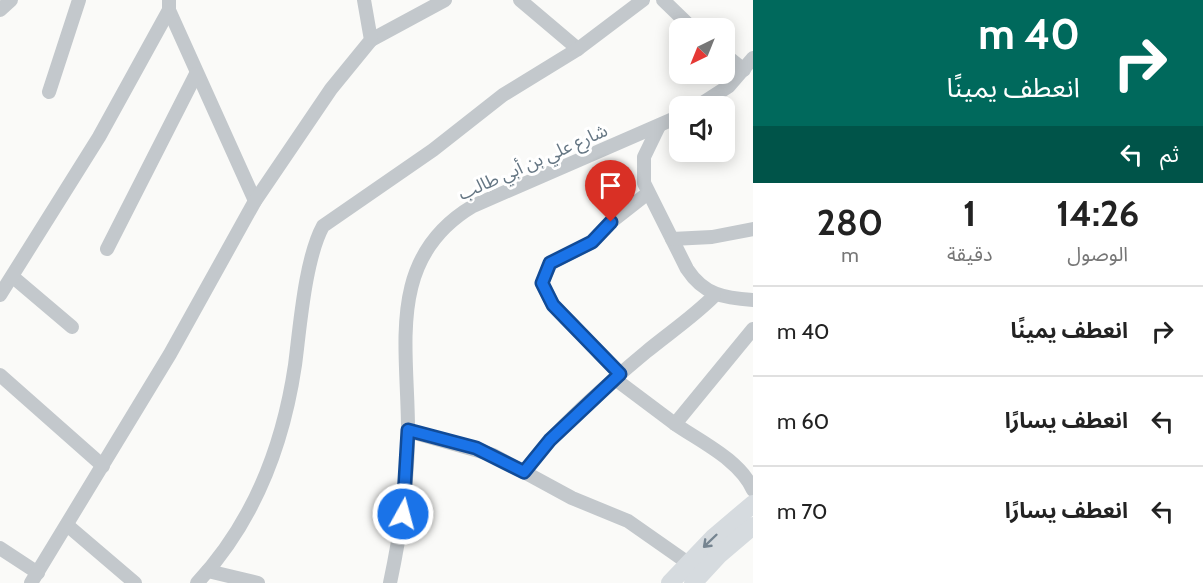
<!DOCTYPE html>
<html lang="ar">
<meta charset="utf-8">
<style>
:root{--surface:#fff;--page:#f6f6f6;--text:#222;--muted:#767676;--line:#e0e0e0}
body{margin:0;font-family:Cabin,"Noto Sans Arabic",sans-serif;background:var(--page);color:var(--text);direction:rtl;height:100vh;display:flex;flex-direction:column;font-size:22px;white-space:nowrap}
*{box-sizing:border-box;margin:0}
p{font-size:20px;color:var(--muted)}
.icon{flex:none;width:33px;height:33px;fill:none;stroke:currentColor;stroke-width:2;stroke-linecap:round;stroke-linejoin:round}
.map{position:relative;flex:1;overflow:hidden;direction:ltr}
.sheet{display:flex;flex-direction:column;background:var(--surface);width:450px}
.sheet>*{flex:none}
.top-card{background:#00695c;color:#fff;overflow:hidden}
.needle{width:39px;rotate:223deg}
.controls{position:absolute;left:669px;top:18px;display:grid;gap:12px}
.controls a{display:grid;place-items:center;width:66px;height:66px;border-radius:12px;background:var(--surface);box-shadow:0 3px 15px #0003;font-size:30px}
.pin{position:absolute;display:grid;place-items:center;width:51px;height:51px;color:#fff;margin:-62px -26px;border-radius:50% 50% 50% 0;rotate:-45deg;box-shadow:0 0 6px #0007}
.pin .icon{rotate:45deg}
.me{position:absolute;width:66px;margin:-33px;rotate:7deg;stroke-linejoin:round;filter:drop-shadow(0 0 4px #0008)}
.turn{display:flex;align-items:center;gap:21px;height:126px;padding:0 24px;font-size:27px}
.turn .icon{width:78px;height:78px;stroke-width:2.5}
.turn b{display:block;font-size:42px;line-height:51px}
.then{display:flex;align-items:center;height:57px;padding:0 24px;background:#0003;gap:12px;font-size:22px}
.eta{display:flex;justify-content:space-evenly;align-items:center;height:102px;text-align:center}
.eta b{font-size:36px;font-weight:800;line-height:42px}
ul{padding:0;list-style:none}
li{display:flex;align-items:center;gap:18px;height:90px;padding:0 24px;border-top:2px solid var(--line)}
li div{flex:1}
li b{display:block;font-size:22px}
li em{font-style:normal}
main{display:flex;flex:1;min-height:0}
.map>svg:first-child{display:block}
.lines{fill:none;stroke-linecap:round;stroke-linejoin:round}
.minor{stroke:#c3c8cc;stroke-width:14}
.major{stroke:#d6dbdf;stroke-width:18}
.oneway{stroke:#768591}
.route-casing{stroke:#114b97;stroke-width:15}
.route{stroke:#1a73e8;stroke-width:10}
.labels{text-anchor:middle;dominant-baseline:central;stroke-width:6;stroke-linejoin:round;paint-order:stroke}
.street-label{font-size:18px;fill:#657683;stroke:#fff}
</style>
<main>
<section class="sheet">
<div class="top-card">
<div class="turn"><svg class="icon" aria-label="right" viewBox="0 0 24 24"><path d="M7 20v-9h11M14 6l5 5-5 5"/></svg><div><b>40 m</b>انعطف يمينًا</div></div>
<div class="then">ثم<svg class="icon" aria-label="left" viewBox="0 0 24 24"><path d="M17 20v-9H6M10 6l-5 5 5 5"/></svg></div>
</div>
<div class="eta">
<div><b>14:26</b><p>الوصول</p></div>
<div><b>1</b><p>دقيقة</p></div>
<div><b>280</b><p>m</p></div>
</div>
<ul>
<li><svg class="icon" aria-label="right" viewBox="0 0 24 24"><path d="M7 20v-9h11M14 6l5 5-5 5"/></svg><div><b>انعطف يمينًا</b></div><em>40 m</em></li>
<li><svg class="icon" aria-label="left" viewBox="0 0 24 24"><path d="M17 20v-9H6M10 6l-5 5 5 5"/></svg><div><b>انعطف يسارًا</b></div><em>60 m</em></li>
<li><svg class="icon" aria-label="left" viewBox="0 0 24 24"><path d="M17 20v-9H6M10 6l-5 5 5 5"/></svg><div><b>انعطف يسارًا</b></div><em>70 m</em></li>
</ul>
</section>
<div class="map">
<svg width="753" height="583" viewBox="0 0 753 583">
<rect width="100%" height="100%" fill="#fafaf8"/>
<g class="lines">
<g class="minor">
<polyline points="520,0 578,49"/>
<polyline points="663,0 692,28"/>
<polyline points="0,10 11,0"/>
<polyline points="169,10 255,201"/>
<polyline points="371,40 445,0"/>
<polyline points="724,54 744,70"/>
<polyline points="49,92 79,0"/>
<polyline points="698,106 729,86 753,58"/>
<path d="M 659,126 L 644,157 L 644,183 L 687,269 C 704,295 724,298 753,300"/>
<polyline points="672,239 712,237 753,229"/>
<polyline points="107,249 196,74"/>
<polyline points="13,277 72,327"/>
<polyline points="0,295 99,137 169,10 169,0"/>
<path d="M 753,329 L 675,424 C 701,442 740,460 753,490"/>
<polyline points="620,374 553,305 542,283 551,263 592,242 611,222 648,193"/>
<polyline points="0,375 103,466"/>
<polyline points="615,379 675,424"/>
<polyline points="408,431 493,455 572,498 628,521 688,563"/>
<path d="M 524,472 C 558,426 603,388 646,352 C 669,333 693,317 714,296"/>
<polyline points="67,525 135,583"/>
<polyline points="0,548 38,573"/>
<polyline points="208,571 258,583"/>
<polyline points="31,583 170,354 255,201 331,89 371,40 364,0"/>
<path d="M 197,583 C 253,523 283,446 295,365 C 300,327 305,259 323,226 L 433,150 L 503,95 L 578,49 L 643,0"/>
<path d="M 390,583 C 400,536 407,490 408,442 C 410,353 382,260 473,206 L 680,116"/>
</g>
<g class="major">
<polyline points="670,583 714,537 753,504"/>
<polyline points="693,583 719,555 753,526"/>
</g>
</g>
<defs><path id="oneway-shaft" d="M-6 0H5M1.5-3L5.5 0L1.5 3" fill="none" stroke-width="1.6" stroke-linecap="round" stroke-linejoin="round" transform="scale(1.5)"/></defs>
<use class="oneway" href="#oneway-shaft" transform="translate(710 541) rotate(136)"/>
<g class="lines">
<defs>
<polyline id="route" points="403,514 408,430 476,448 524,472 550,440 620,374 553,305 542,283 550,263 592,242 611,222"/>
</defs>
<use href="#route" class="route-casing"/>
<use href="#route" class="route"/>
</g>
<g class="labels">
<g class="street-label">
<text transform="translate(533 162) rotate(-24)">شارع علي بن أبي طالب</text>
</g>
</g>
</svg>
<div class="controls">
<a><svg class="needle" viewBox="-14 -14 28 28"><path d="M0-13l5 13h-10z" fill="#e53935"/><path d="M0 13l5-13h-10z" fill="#767676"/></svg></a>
<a><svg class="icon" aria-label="sound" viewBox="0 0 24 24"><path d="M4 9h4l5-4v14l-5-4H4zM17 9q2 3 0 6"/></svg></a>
</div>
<div class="pin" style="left:611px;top:222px;background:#d93025"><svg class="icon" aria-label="arrive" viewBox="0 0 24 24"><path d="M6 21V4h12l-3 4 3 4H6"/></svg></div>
<svg class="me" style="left:403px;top:514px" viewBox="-20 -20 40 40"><circle r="17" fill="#1a73e8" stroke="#fff" stroke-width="3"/><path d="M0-11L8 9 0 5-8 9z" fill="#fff"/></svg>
</div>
</main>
